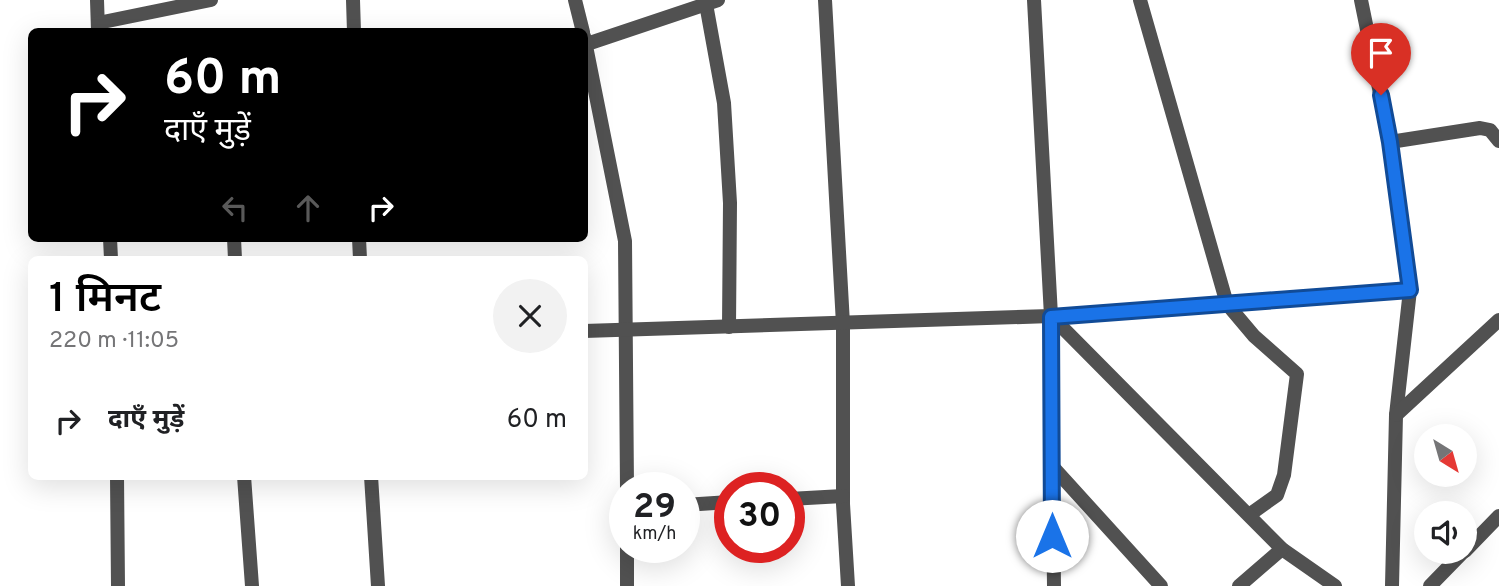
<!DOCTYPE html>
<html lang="hi">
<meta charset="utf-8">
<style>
:root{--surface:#fff;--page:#f2f2f2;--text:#202124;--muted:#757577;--accent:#000}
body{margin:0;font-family:Overpass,"Noto Sans Devanagari",sans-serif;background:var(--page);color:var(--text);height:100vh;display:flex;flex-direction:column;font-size:26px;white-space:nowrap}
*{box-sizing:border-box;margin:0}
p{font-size:23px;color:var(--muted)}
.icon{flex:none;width:38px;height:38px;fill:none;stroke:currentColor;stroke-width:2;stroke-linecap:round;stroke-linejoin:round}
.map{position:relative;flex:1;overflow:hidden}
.side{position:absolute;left:28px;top:256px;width:560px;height:224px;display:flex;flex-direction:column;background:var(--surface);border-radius:10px;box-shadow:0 7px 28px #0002}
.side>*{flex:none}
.guide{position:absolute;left:28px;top:28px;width:560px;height:214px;border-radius:10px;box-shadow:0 7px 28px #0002;background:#000;color:#fff;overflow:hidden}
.needle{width:46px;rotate:143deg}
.fabs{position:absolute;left:1414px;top:424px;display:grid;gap:14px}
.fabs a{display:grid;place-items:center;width:63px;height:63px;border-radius:50%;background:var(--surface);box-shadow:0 7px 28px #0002;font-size:35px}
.speed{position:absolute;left:609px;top:472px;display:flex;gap:14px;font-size:35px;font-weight:700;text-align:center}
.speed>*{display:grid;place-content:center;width:91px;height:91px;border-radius:50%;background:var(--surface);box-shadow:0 7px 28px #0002;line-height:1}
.speed small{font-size:18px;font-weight:400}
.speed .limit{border:10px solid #d22;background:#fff;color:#111}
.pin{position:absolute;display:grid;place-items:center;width:60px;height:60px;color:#fff;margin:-72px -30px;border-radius:50% 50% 50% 0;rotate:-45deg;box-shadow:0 0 7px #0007}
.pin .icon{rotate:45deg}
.me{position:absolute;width:77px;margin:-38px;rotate:0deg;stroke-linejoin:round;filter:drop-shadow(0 0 5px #0008)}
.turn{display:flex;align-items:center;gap:24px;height:147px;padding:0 21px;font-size:32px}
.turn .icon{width:91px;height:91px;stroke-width:2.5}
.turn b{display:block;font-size:49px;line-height:60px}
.lanes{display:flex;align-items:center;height:66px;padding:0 21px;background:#0003;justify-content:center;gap:35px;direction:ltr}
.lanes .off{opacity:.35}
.round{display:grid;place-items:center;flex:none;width:74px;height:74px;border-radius:37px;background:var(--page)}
.headline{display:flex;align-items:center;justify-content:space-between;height:119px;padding:0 21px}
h1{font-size:42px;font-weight:600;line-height:52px;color:var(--accent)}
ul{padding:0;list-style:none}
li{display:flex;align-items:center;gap:21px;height:91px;padding:0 21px}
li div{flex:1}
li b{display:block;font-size:26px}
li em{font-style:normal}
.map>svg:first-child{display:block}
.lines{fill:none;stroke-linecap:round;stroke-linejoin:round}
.minor{stroke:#515151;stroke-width:14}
.route-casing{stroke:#114b97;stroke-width:18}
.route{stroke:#1a73e8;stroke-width:12}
</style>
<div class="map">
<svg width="1499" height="586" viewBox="0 0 1499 586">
<rect width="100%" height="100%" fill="#fff"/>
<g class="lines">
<g class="minor">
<polyline points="97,0 98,30"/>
<polyline points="353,0 354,32"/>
<polyline points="575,0 583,32"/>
<polyline points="825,0 843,324 843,504 848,586"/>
<polyline points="1034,0 1051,316 1054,586"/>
<polyline points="1140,0 1227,304 1254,336 1297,374 1284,475 1277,495 1249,515"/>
<polyline points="1361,0 1390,142 1410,290 1396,415 1392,586"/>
<polyline points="706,4 724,103 730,203 729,327"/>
<polyline points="98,23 211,0"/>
<polyline points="584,36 625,241 627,488"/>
<polyline points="584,45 718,0"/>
<polyline points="1390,142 1480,128 1490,130 1499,141"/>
<polyline points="110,238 111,259"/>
<polyline points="234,238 235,259"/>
<polyline points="359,238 360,259"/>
<polyline points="1051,316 1282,549 1335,586"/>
<polyline points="584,331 1051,316 1410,290"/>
<polyline points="1396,415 1499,320"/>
<polyline points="1052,466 1161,586"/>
<polyline points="117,476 118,586"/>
<polyline points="244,476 252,586"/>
<polyline points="371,476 378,586"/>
<polyline points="789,499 843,496"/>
<polyline points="684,505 730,502"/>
<polyline points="627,548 627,586"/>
<polyline points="1465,551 1499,516"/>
<polyline points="1239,586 1282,549"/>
<polyline points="1430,586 1464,551"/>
</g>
</g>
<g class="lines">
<defs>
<polyline id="route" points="1052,536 1051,317 1410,290 1390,142 1381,95"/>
</defs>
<use href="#route" class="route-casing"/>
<use href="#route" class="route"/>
</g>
</svg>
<div class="fabs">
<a><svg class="needle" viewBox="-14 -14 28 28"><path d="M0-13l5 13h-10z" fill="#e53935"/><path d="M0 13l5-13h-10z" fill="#757577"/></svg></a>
<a><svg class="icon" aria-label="sound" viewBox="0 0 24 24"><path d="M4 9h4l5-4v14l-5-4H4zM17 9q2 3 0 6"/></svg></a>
</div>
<div class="speed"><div>29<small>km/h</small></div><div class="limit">30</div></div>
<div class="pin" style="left:1381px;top:95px;background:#d93025"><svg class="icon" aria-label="arrive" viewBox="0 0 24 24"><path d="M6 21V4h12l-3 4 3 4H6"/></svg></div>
<svg class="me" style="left:1052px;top:536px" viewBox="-20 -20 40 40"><circle r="19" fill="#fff"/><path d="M0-13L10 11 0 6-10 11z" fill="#1a73e8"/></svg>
<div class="guide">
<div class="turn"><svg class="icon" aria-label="right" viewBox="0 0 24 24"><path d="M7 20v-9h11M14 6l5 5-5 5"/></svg><div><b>60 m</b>दाएँ मुड़ें</div></div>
<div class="lanes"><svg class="icon off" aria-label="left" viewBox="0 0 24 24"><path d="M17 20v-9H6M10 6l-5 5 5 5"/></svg><svg class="icon off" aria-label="ahead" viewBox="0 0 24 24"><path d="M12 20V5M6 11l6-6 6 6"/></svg><svg class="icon" aria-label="right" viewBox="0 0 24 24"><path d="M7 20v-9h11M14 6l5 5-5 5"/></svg></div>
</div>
<section class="side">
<div class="headline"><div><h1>1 मिनट</h1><p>220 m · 11:05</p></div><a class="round"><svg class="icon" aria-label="close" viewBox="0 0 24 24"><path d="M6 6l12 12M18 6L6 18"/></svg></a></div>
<ul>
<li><svg class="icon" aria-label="right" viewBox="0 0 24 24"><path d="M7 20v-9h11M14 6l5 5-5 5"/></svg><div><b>दाएँ मुड़ें</b></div><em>60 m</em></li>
</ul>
</section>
</div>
